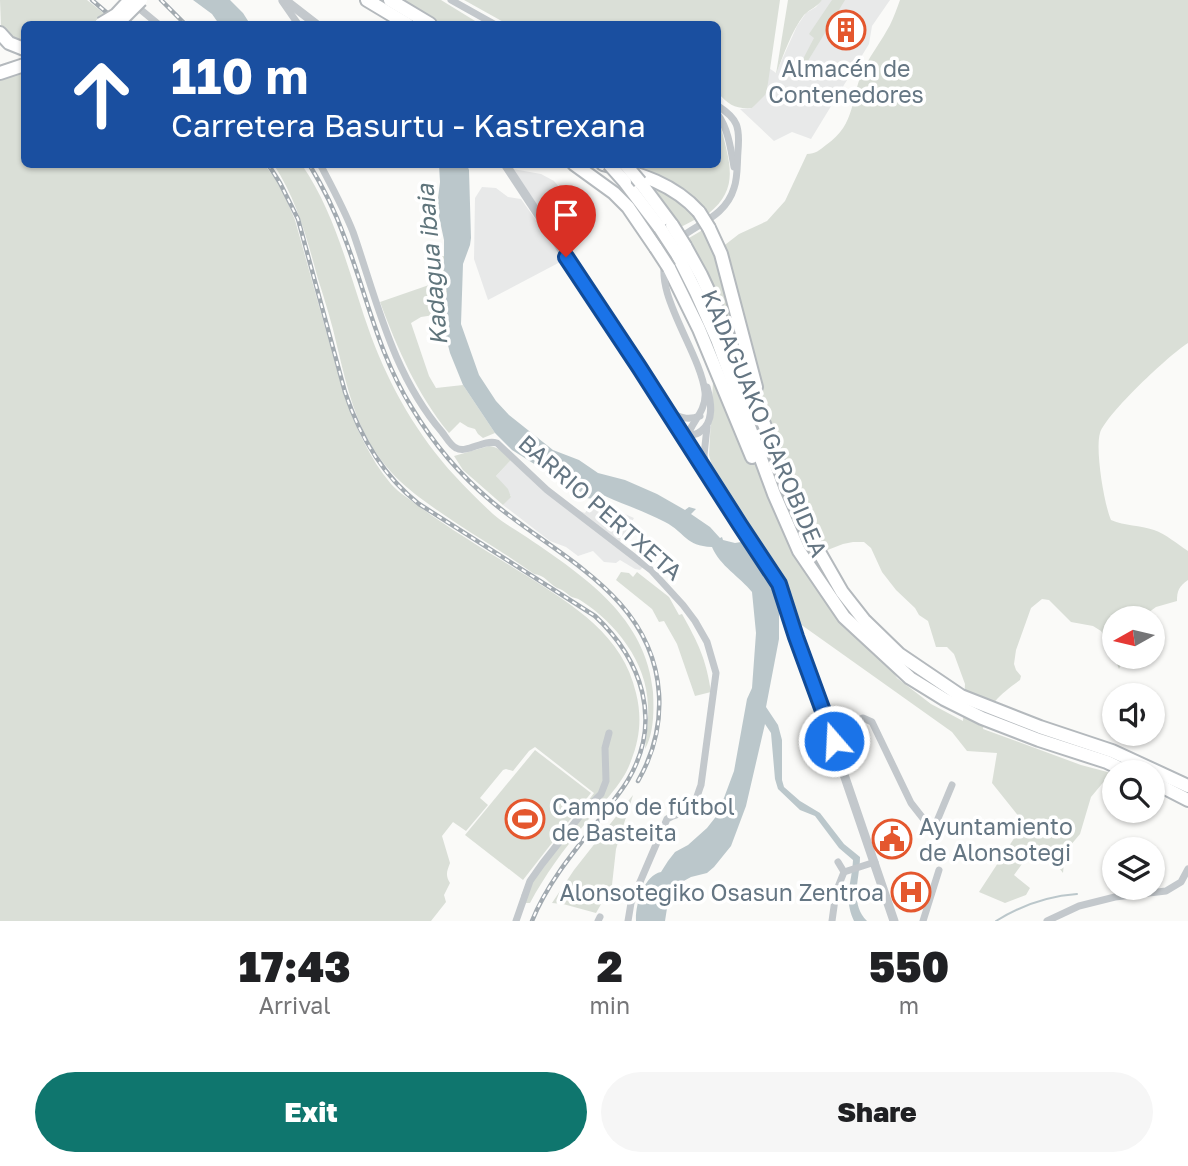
<!DOCTYPE html>
<meta charset="utf-8">
<style>
:root{--surface:#fff;--page:#f6f6f6;--text:#202124;--muted:#757577;--accent:#0f766e}
body{margin:0;font-family:"Golos Text",sans-serif;background:var(--page);color:var(--text);height:100vh;display:flex;flex-direction:column;font-size:26px;white-space:nowrap}
*{box-sizing:border-box;margin:0}
p{font-size:23px;color:var(--muted)}
.icon{flex:none;width:38px;height:38px;fill:none;stroke:currentColor;stroke-width:2;stroke-linecap:round;stroke-linejoin:round}
.map{position:relative;height:921px;overflow:hidden}
.sheet{display:flex;flex-direction:column;background:var(--surface);flex:1}
.sheet>*{flex:none}
.banner{position:absolute;left:21px;top:21px;width:700px;height:147px;border-radius:10px;box-shadow:0 2px 5px #0004;background:#1a4fa0;color:#fff;overflow:hidden}
.needle{width:46px;rotate:262deg}
.controls{position:absolute;left:1102px;top:606px;display:grid;gap:14px}
.controls a{display:grid;place-items:center;width:63px;height:63px;border-radius:50%;background:var(--surface);box-shadow:0 2px 5px #0004;font-size:35px}
.pin{position:absolute;display:grid;place-items:center;width:60px;height:60px;color:#fff;margin:-72px -30px;border-radius:50% 50% 50% 0;rotate:-45deg;box-shadow:0 0 7px #0007}
.pin .icon{rotate:45deg}
.me{position:absolute;width:77px;margin:-38px;rotate:341deg;stroke-linejoin:round;filter:drop-shadow(0 0 5px #0008)}
.turn{display:flex;align-items:center;gap:24px;height:147px;padding:0 35px;font-size:32px}
.turn .icon{width:91px;height:91px;stroke-width:2.5}
.turn b{display:block;font-size:49px;line-height:60px}
.eta{display:flex;justify-content:space-evenly;align-items:center;height:119px;text-align:center}
.eta b{font-size:42px;font-weight:800;line-height:49px}
.cta{display:flex;gap:14px;margin-top:auto;padding:14px 35px}
.cta a{flex:1;height:80px;border-radius:42px;background:var(--accent);color:#fff;font-size:28px;font-weight:800;line-height:80px;text-align:center}
.cta a+a{background:var(--page);color:var(--text)}
.map>svg:first-child{display:block}
.built{fill:#e8e9e9}
.green{fill:#dadfd7;fill-rule:evenodd}
.water{fill:#bbc7cb}
.lines{fill:none;stroke-linecap:round;stroke-linejoin:round}
.stream{stroke:#bbc7cb;stroke-width:2}
.minor-tunnel{stroke:#d5d9db;stroke-width:7;stroke-dasharray:7 3.5;stroke-linecap:butt}
.motorway-casing{stroke:#b4b9bd;stroke-width:16}
.minor{stroke:#c3c8cc;stroke-width:7}
.tertiary{stroke:#c3c8cc;stroke-width:9}
.motorway{stroke:#fff;stroke-width:12}
.rail-casing{stroke:#a2aab0;stroke-width:4.5}
.rail{stroke:#fff;stroke-width:2;stroke-dasharray:5;stroke-linecap:butt}
.motorway-bridge-casing{stroke:#b4b9bd;stroke-width:16;stroke-linecap:butt}
.motorway-bridge{stroke:#fff;stroke-width:12}
.route-casing{stroke:#114b97;stroke-width:18}
.route{stroke:#1a73e8;stroke-width:12}
.labels{text-anchor:middle;dominant-baseline:central;stroke-width:7;stroke-linejoin:round;paint-order:stroke}
.poi-label{font-size:23px;fill:#657683;stroke:#fff;text-anchor:start}
.street-label{font-size:23px;fill:#657683;stroke:#fff}
.water-label{font-size:24px;font-style:italic;fill:#60757c;stroke:#fff}
</style>
<div class="map">
<svg width="1188" height="921" viewBox="0 0 1188 921">
<rect width="100%" height="100%" fill="#fafaf8"/>
<g class="built">
<polygon points="822,0 890,0 872,26 869,44 811,139 792,132 774,141 740,109 752,108 767,90 769,68 776,73 797,26 806,13 816,7"/>
<polygon points="513,169 541,174 554,181 587,221 560,239"/>
<polygon points="482,187 496,188 508,197 521,199 564,260 488,300 474,259 475,198"/>
<polygon points="511,460 575,509 585,513 591,504 611,508 634,518 617,547 643,567 640,570 635,569 620,560 616,563 604,562 593,551 578,556 566,547 550,541 503,505 511,496 496,476"/>
</g>
<g class="green">
<polygon points="0,0 87,0 106,15 93,24 24,24 24,43 13,39 1,27"/>
<polygon points="401,0 441,0 480,24 440,24"/>
<path d="M 464,0 L 780,0 L 767,90 L 765,95 L 752,108 C 735,109 729,105 718,93 L 718,24 L 507,24 Z"/>
<path d="M 788,0 L 822,0 C 817,7 810,9 804,15 C 791,32 784,54 776,74 Z"/>
<polygon points="832,0 845,0 806,64 802,61 814,38 809,34"/>
<path d="M 900,0 L 1188,0 L 1188,343 C 1169,355 1107,413 1100,433 C 1095,449 1104,504 1111,520 C 1125,526 1140,525 1154,530 C 1166,534 1177,544 1188,551 L 1188,580 C 1179,586 1177,591 1177,601 L 1156,607 L 1141,618 L 1115,618 L 1115,656 L 1125,656 L 1119,669 L 1108,641 L 1101,631 L 1093,626 L 1071,622 L 1049,600 L 1042,599 L 1031,608 L 1016,650 L 1014,664 L 1016,670 L 1021,676 L 1020,680 C 1001,694 987,704 983,729 L 1081,765 L 1115,774 L 1115,777 L 1106,779 L 1091,797 L 1080,834 L 1065,852 L 1063,873 L 1041,845 L 1030,853 L 1014,875 L 1030,888 L 1026,895 L 1005,903 L 979,892 L 1024,823 L 992,783 L 997,753 L 967,751 L 952,732 L 796,621 L 784,583 L 717,482 L 720,479 L 712,466 L 709,455 L 713,382 L 739,444 L 732,380 L 681,254 L 697,254 L 689,238 L 706,228 L 717,251 L 739,234 L 767,221 L 785,201 L 807,154 C 815,154 820,150 826,145 C 857,124 850,97 864,68 C 872,53 882,40 890,25 C 894,17 897,8 900,0 ZM 853,542 L 864,542 L 871,548 L 882,572 L 896,590 L 915,608 L 919,615 L 928,621 L 936,647 L 947,647 L 954,654 L 965,684 L 963,721 L 931,704 L 897,678 L 867,633 L 845,610 L 807,558 L 843,544 Z"/>
<path d="M 24,70 L 24,164 L 265,165 L 281,187 L 295,220 L 344,395 C 356,427 369,458 391,484 C 399,493 411,500 420,507 C 454,532 492,554 527,576 C 574,606 623,635 636,693 C 642,717 640,738 631,761 C 622,786 601,804 584,825 C 564,849 545,875 530,903 L 523,903 L 521,896 L 527,881 L 594,793 L 535,747 L 529,751 L 513,771 L 506,769 L 503,770 L 480,798 L 488,805 L 466,831 L 453,822 L 442,836 L 450,863 C 447,871 445,875 450,883 L 444,895 L 446,902 L 431,921 L 0,921 L 0,79 Z"/>
<path d="M 718,122 L 721,127 C 729,162 741,188 708,214 L 703,206 L 668,180 L 632,165 L 718,164 Z"/>
<path d="M 274,165 L 302,165 C 337,216 350,278 371,336 C 390,387 418,436 455,476 C 467,489 480,502 493,514 C 503,523 516,530 528,538 C 585,577 646,617 653,692 C 654,711 654,733 645,749 C 646,735 649,721 648,706 C 647,662 616,623 580,600 C 577,598 573,598 570,596 C 565,592 563,590 557,588 C 548,583 545,575 534,574 C 498,548 459,527 423,500 C 411,491 401,483 391,472 C 357,433 349,395 337,346 C 332,323 325,301 318,279 C 307,239 297,200 274,165 Z"/>
<polygon points="649,180 661,186 698,218 681,227"/>
<path d="M 444,256 L 444,276 L 447,293 L 443,309 L 442,322 L 445,335 L 439,328 L 434,315 L 421,317 L 411,323 L 429,376 L 436,388 L 463,385 L 495,433 L 483,438 L 478,434 L 475,429 L 468,427 L 460,422 L 449,433 C 417,394 398,350 380,302 L 429,285 L 434,258 Z"/>
<path d="M 489,446 C 499,447 504,453 511,460 L 496,476 L 508,489 L 511,497 L 503,505 L 463,470 L 454,456 Z"/>
<path d="M 621,572 L 629,573 L 633,577 L 637,572 L 669,597 L 679,615 L 682,614 C 698,643 706,658 711,692 L 695,696 L 677,644 L 664,621 L 659,622 L 652,609 L 616,580 Z"/>
<polygon points="535,750 591,793 523,880 465,835"/>
<polygon points="633,795 616,849 612,885 596,913 563,904 552,903 574,870"/>
</g>
<g class="water">
<polygon points="193,0 230,0 243,13 250,24 219,24 212,14"/>
<path d="M 439,165 L 467,165 L 469,170 L 471,238 L 470,245 L 463,264 L 461,324 L 479,375 L 496,401 L 509,415 L 553,450 L 579,460 L 598,473 L 625,480 L 657,494 L 685,510 L 689,507 L 696,509 L 691,514 L 710,527 L 720,538 L 722,537 L 723,540 L 735,543 L 741,542 L 770,583 L 779,606 L 779,639 L 766,707 L 778,725 L 782,740 L 782,780 L 784,787 L 800,801 L 820,813 L 844,844 L 860,857 C 860,879 849,903 867,921 L 854,921 C 843,898 852,883 853,860 L 839,848 L 815,816 L 800,810 L 778,789 L 775,779 L 771,733 L 765,724 L 746,806 L 731,846 L 714,867 L 707,873 L 691,877 L 680,883 L 673,892 L 668,902 L 665,921 L 636,921 C 635,905 644,875 661,872 L 668,861 L 675,852 L 688,845 L 707,828 L 718,814 L 734,771 L 747,699 L 752,688 L 756,633 L 752,592 C 740,577 720,566 712,547 C 685,546 686,533 665,522 C 646,512 625,505 605,496 L 594,499 L 586,498 L 570,481 L 555,477 L 512,450 L 495,433 L 463,385 L 450,353 L 442,322 L 443,309 L 447,293 L 444,276 L 444,240 L 437,207 L 440,182 Z"/>
</g>
<g class="lines">
<path class="stream" d="M 996,921 C 1020,906 1049,896 1077,894"/>
<polyline class="minor-tunnel" points="845,725 859,720"/>
<defs>
<g id="motorway">
<polyline points="367,0 407,24"/>
<polyline points="390,0 430,24"/>
<polyline points="0,33 9,43 24,49"/>
<polyline points="0,73 24,65"/>
<polyline points="574,164 614,193 628,207 656,248"/>
<path d="M 603,164 C 639,174 673,183 699,212"/>
<polyline points="625,182 660,228"/>
<polyline points="640,182 672,225"/>
<polyline points="709,228 721,254 756,387"/>
<polyline points="685,246 701,275 715,305 764,424 793,500 807,531 842,592 864,620 899,654 961,696 1040,727 1112,751 1188,786"/>
<polyline points="677,254 696,292 717,339 774,494 799,551 844,617 910,678 944,699 982,718 1039,740 1107,762 1128,772"/>
<polyline points="669,268 699,329 752,457"/>
<polyline points="1153,782 1188,800"/>
</g>
</defs>
<use href="#motorway" class="motorway-casing"/>
<g class="minor">
<polyline points="451,0 494,24"/>
<polyline points="282,1 298,24"/>
<polyline points="135,5 158,24"/>
<path d="M 718,115 C 728,128 731,150 734,167"/>
<path d="M 320,164 C 332,187 344,209 353,232 C 377,301 393,375 442,432 C 446,437 450,445 456,448 C 467,454 483,439 497,443 L 547,490 L 651,570 L 683,605 L 695,621 L 707,642 L 716,673 L 701,785 C 697,795 695,810 683,813 C 676,815 673,815 667,819 L 631,903 L 628,921"/>
<path d="M 668,411 C 679,417 687,421 700,416"/>
<path d="M 686,432 C 692,435 695,436 701,431 C 715,421 711,401 707,387"/>
<path d="M 693,445 C 692,444 689,438 689,436 C 687,426 707,413 705,392 C 700,351 651,291 667,255 C 679,226 723,225 734,188 C 738,177 737,163 738,151 C 740,127 738,119 718,106"/>
<polyline points="706,470 704,455 707,427"/>
<polyline points="826,719 835,719 841,727 840,737 834,741"/>
<polyline points="859,720 863,718 872,722 911,803 929,826 934,825 937,821 952,785"/>
<polyline points="838,862 844,872"/>
<polyline points="516,921 530,881 542,864 583,812 601,794 606,781 605,748 609,733"/>
<polyline points="598,921 600,917"/>
<polyline points="832,921 836,892 844,872 875,862"/>
<polyline points="923,921 939,870"/>
<polyline points="1047,921 1079,906 1115,897 1166,891 1181,882 1188,869"/>
</g>
<g class="tertiary">
<polyline points="285,0 316,24"/>
<polyline points="505,164 639,367 740,525 779,584 894,921"/>
</g>
<use href="#motorway" class="motorway"/>
<defs>
<g id="rail">
<polyline points="92,0 120,24"/>
<polyline points="161,0 185,24"/>
<path d="M 268,164 L 280,183 L 298,219 L 345,392 C 360,437 382,475 419,504 L 595,616 C 642,660 663,721 628,780 C 621,792 611,803 603,815 C 577,848 548,881 532,921"/>
<path d="M 309,164 C 323,187 335,211 344,236 C 367,295 378,354 412,408 C 433,443 460,475 491,501 C 557,557 653,595 659,694 C 661,726 654,753 638,781"/>
</g>
</defs>
<use href="#rail" class="rail-casing"/>
<use href="#rail" class="rail"/>
<defs>
<g id="motorway-bridge">
<polyline points="101,24 116,15 130,0"/>
<polyline points="117,24 141,0"/>
<polyline points="609,164 625,182"/>
<polyline points="625,164 640,182"/>
<polyline points="699,212 709,228"/>
<polyline points="672,225 685,246"/>
<polyline points="660,228 677,254"/>
<polyline points="656,248 669,268"/>
</g>
</defs>
<use href="#motorway-bridge" class="motorway-bridge-casing"/>
<use href="#motorway-bridge" class="motorway-bridge"/>
</g>
<g class="lines">
<defs>
<polyline id="route" points="566,257 639,367 740,525 779,584 796,637 834,741"/>
</defs>
<use href="#route" class="route-casing"/>
<use href="#route" class="route"/>
</g>
<defs>
<symbol id="building-ring" viewBox="-11 -11 22 22"><circle r="9.5" fill="#fff" stroke="#e4572e" stroke-width="1.5"/><path d="M-4-6H4V6H1V3H-1V6H-4ZM-2.5-4.3h1.7v1.8h-1.7ZM.8-4.3h1.7v1.8H.8ZM-2.5-1h1.7V.8h-1.7ZM.8-1h1.7V.8H.8Z" fill="#e4572e"/></symbol>
<symbol id="stadium-ring" viewBox="-11 -11 22 22"><circle r="9.5" fill="#fff" stroke="#e4572e" stroke-width="1.5"/><path d="M0-5a6.5 5 0 1 0 0 10a6.5 5 0 1 0 0-10ZM-3.5-1.8h7v3.6h-7Z" fill="#e4572e"/></symbol>
<symbol id="civic-ring" viewBox="-11 -11 22 22"><circle r="9.5" fill="#fff" stroke="#e4572e" stroke-width="1.5"/><path d="M-.6-6.5H3V-4.5H.6V-3L4-1V1h2V6H-6V1h2V-1L-.6-3ZM-1.2 2.5V6h2.4V2.5Z" fill="#e4572e"/></symbol>
<symbol id="hospital-ring" viewBox="-11 -11 22 22"><circle r="9.5" fill="#fff" stroke="#e4572e" stroke-width="1.5"/><path d="M-5-5h3v3.5h4V-5h3V5h-3V1.5h-4V5h-3Z" fill="#e4572e"/></symbol>
</defs>
<g fill-rule="evenodd">
<use href="#building-ring" x="824" y="8" width="44" height="44"/>
<use href="#stadium-ring" x="503" y="797" width="44" height="44"/>
<use href="#civic-ring" x="870" y="817" width="44" height="44"/>
<use href="#hospital-ring" x="889" y="870" width="44" height="44"/>
</g>
<g class="labels">
<g class="poi-label">
<text x="846" y="68" text-anchor="middle">Almacén de<tspan x="846" dy="26">Contenedores</tspan></text>
<text x="552" y="806">Campo de fútbol<tspan x="552" dy="26">de Basteita</tspan></text>
<text x="919" y="826">Ayuntamiento<tspan x="919" dy="26">de Alonsotegi</tspan></text>
<text x="884" y="892" text-anchor="end">Alonsotegiko Osasun Zentroa</text>
</g>
<g class="street-label">
<text transform="translate(765 423) rotate(67)">KADAGUAKO IGAROBIDEA</text>
<text transform="translate(601 507) rotate(41)">BARRIO PERTXETA</text>
</g>
<g class="water-label">
<text transform="translate(431 265) rotate(-95)">Kadagua ibaia</text>
</g>
</g>
</svg>
<div class="controls">
<a><svg class="needle" viewBox="-14 -14 28 28"><path d="M0-13l5 13h-10z" fill="#e53935"/><path d="M0 13l5-13h-10z" fill="#757577"/></svg></a>
<a><svg class="icon" aria-label="sound" viewBox="0 0 24 24"><path d="M4 9h4l5-4v14l-5-4H4zM17 9q2 3 0 6"/></svg></a>
<a><svg class="icon" aria-label="search" viewBox="0 0 24 24"><circle cx="10" cy="10" r="6"/><path d="M15 15l6 6"/></svg></a>
<a><svg class="icon" aria-label="layers" viewBox="0 0 24 24"><path d="M12 4l9 5-9 5-9-5zM3 14l9 5 9-5"/></svg></a>
</div>
<div class="pin" style="left:566px;top:257px;background:#d93025"><svg class="icon" aria-label="arrive" viewBox="0 0 24 24"><path d="M6 21V4h12l-3 4 3 4H6"/></svg></div>
<svg class="me" style="left:834px;top:741px" viewBox="-20 -20 40 40"><circle r="17" fill="#1a73e8" stroke="#fff" stroke-width="3"/><path d="M0-11L8 9 0 5-8 9z" fill="#fff"/></svg>
<div class="banner">
<div class="turn"><svg class="icon" aria-label="ahead" viewBox="0 0 24 24"><path d="M12 20V5M6 11l6-6 6 6"/></svg><div><b>110 m</b>Carretera Basurtu - Kastrexana</div></div>
</div>
</div>
<section class="sheet">
<div class="eta">
<div><b>17:43</b><p>Arrival</p></div>
<div><b>2</b><p>min</p></div>
<div><b>550</b><p>m</p></div>
</div>
<div class="cta"><a>Exit</a><a>Share</a></div>
</section>
